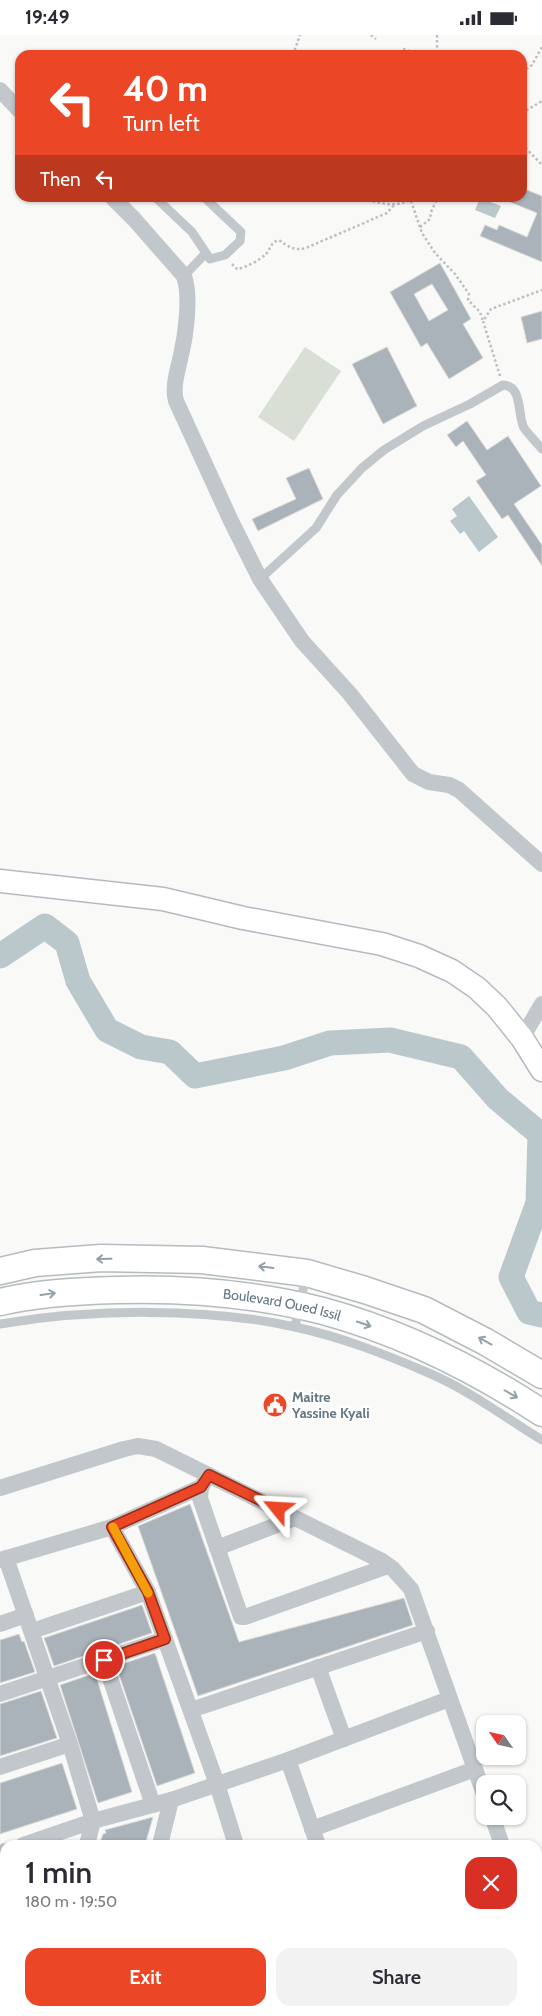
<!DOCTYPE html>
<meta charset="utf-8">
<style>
:root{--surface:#fff;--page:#f2f2f3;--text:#2b2b33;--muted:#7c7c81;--accent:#eb4626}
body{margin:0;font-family:Cabin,sans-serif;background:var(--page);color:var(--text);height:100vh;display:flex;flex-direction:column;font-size:19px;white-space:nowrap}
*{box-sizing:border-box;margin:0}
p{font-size:16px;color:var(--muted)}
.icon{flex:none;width:28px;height:28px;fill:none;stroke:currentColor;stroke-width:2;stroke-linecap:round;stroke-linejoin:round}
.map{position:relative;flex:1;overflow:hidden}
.details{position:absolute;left:0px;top:1805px;width:542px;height:176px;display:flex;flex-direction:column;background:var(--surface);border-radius:15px 15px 0 0;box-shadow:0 1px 4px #0004}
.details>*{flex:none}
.hud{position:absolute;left:15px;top:15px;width:512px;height:152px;border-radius:15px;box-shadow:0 1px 4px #0004;background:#eb4626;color:#fff;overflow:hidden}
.needle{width:32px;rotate:304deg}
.tools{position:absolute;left:476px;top:1680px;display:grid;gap:10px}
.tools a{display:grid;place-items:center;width:50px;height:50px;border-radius:10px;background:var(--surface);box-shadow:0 1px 4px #0004;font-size:25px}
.pin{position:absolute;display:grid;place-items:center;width:42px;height:42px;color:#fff;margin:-21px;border:2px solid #fff;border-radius:50%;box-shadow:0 1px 5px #0007}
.me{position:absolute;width:55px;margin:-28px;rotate:297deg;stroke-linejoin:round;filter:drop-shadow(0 0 4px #0008)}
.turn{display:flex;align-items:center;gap:18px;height:105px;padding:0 25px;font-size:22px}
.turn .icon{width:65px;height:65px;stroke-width:2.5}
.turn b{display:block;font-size:35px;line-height:42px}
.then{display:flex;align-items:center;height:48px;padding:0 25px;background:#0003;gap:10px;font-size:19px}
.round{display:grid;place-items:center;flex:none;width:52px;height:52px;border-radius:15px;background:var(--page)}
.head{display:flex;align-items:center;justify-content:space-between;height:85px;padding:0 25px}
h1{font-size:30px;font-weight:600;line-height:38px}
.cta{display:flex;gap:10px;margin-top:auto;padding:10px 25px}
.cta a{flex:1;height:58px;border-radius:15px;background:var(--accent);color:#fff;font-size:20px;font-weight:600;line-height:58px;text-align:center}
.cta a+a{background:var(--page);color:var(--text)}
.status{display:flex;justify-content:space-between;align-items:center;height:35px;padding:0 25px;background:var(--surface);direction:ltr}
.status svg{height:14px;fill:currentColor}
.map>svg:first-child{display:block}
.green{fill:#dadfd6}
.water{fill:#bac8cb}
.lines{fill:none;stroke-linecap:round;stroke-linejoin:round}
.river{stroke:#bac8cb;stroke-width:25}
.building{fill:#a9b3b9;stroke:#dbdbd9;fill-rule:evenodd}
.secondary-casing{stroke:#b4bbc0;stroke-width:25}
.primary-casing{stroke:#b5bbbf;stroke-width:29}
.path{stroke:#bcc0c2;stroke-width:2.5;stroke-dasharray:2.5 2.5;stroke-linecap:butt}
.lane{stroke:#c2c7cb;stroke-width:9}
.street{stroke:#c2c7cb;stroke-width:16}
.secondary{stroke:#fff;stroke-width:22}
.primary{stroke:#fff;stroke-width:26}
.oneway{stroke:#92a0a8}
.route-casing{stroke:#992e19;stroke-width:12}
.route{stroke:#eb4626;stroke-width:9}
.slow{stroke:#f59e0b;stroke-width:9}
.labels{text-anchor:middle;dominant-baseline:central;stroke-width:5;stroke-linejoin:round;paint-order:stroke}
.street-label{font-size:14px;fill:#637783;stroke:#fff}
.poi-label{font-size:14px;font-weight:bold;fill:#637783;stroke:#fff;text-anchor:start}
</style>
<div class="status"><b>19:49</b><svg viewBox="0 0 49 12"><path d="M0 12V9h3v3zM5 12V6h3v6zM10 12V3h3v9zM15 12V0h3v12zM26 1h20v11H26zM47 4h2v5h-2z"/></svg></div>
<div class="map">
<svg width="542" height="1981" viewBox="0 0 542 1981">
<rect width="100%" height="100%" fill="#f9f9f7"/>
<polygon class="green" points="305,312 341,336 294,406 258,382"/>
<g class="water">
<polygon points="480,163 501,171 495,183 475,175"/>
<polygon points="469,461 498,502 479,517 464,496 460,499 450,486 457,481 452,474"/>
</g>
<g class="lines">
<polyline class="river" points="0,921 45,891 67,908 78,946 107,995 141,1012 170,1017 195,1041 284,1023 330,1008 390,1005 461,1022 498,1064 540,1099 538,1168 511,1242 529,1277 542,1280"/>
</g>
<g class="building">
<polygon points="522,153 542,161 542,227 480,201 485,190 497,195 499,190 527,202 537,178 500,163 522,162"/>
<path d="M 440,228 L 471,284 L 463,289 L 483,323 L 449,344 L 427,308 L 421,312 L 390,257 ZM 432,249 L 448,275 L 429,286 L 414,259 Z"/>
<polygon points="542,276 542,304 527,308 521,282"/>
<polygon points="387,312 417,371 383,389 352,329"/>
<polygon points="467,386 487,415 508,401 541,451 514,469 542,510 542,531 508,480 502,484 476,446 486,440 463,406 456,412 447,400"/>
<polygon points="309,433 323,464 258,496 252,484 296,464 286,443"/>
<polygon points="190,1469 239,1607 404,1563 413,1590 198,1661 138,1491"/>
<polygon points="142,1570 152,1598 54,1631 44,1603"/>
<polygon points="19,1599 22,1607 24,1606 35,1637 0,1648 0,1605"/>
<polygon points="155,1618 195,1738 157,1751 116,1631"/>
<polygon points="95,1638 132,1757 98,1768 60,1650"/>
<polygon points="41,1656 57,1703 0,1721 0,1669"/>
<polygon points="62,1728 77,1774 0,1799 0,1748"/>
<polygon points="153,1782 145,1810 99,1810 103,1799 106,1798 105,1795"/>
</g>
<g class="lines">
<defs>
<polyline id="secondary" points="0,846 163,864 243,883 382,909 419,921 452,936 477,953 497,972 522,1003 542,1035"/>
<g id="primary">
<polyline points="0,1236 35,1228 101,1223 202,1225 307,1238 365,1255 424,1275 486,1307 542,1340"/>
<path id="s1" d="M 0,1267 C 38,1258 78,1256 117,1255 C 186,1253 256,1259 323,1276 C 400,1297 475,1334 542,1378"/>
</g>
</defs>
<use href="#secondary" class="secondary-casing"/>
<use href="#primary" class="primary-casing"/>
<g class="path">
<polyline points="371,0 376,4"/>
<polyline points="437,0 437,20"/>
<polyline points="403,14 422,20"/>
<polyline points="293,20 300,0"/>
<polyline points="522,37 532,30 542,12"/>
<polyline points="522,78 542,66"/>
<polyline points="522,109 542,130"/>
<path d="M 353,162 C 377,166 394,176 416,162"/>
<polyline points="411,166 422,198 435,218 455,239 469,259 468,265 480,277 483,286"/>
<polyline points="420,192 430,184 431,177 438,162"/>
<path d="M 232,229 L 237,234 C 245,233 260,225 266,219 C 271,213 271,207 279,205 C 289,212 294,216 306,213 L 387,178 L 394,170"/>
<polyline points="500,341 483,286 491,274 542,255"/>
</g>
<g class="lane">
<polyline points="155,162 192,197 210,224 225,220 240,206 241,197 204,162"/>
<polyline points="184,241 206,218"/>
<path d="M 260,544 L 316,493 L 337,460 L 362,433 L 384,415 L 423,391 L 470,369 L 503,350 C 523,351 517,379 524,393 C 529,400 536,407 542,414"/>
<path d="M 0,1289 C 89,1274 206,1272 295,1292 C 342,1302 387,1320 431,1339 C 470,1356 506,1383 542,1405"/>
<polyline points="295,1291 306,1241"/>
</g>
<g class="street">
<polyline points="0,55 20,76"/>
<path d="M 112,162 L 134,184 L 184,241 C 191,261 186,299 181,320 C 178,335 172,351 176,366 L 231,486 L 260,544 L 302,606 L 350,659 L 413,739 L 429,747 L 449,750 L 459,755 L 542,829"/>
<polyline points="522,1003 542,969"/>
<polyline points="209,1440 201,1452 200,1463 241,1582 245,1582 388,1531"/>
<polyline points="0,1453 124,1414 138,1411 156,1414 382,1526 393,1534 411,1554 485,1762"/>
<polyline points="112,1492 201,1452"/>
<polyline points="217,1513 295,1483"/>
<polyline points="6,1523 70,1709 93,1786 87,1810"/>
<polyline points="0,1525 112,1492 148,1557 217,1749 236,1810"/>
<polyline points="0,1589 26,1580"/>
<polyline points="32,1596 148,1557"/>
<polyline points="104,1625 153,1770"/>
<polyline points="318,1632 344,1704"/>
<polyline points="0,1659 165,1604"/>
<polyline points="191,1675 427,1596"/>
<polyline points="288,1725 318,1810"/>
<polyline points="0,1732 70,1709"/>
<polyline points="492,1781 502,1810"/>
<polyline points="312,1794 475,1734"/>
<polyline points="23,1810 93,1786 171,1765 288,1725 449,1664"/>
<polyline points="160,1810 171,1765"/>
<polyline points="0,1818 5,1816"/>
<polyline points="0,1895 5,1893"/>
<polyline points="538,1916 542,1932"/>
<polyline points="0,1951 5,1954"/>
<polyline points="317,1976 319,1981"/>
<polyline points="479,1976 480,1981"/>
<polyline points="38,1981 39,1976"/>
<polyline points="113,1981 114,1976"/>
<polyline points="203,1981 203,1976"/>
<polyline points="387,1981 407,1976"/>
</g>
<use href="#secondary" class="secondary"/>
<use href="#primary" class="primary"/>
</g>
<defs><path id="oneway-shaft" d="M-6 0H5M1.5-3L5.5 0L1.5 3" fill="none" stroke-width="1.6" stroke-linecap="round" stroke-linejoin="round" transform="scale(1.25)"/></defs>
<g class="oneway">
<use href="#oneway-shaft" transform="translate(104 1224) rotate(179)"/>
<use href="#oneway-shaft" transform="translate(266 1232) rotate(-173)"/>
<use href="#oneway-shaft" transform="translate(48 1259) rotate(-8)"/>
<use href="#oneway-shaft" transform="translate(364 1289) rotate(19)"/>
<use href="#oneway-shaft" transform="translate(485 1306) rotate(-151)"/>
<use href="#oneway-shaft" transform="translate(511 1359) rotate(30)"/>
</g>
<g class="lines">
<defs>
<polyline id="route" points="104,1625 165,1604 148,1557 112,1492 201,1452 209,1440 278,1474"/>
</defs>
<use href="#route" class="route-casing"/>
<use href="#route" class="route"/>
<polyline class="slow" points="113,1492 148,1558"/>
</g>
<defs>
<symbol id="civic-disc" viewBox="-11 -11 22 22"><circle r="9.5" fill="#eb4626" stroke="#fff"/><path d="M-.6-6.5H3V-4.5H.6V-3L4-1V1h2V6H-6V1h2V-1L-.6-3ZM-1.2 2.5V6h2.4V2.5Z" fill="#fff"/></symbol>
</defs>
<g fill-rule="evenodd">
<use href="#civic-disc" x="261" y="1356" width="28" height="28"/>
</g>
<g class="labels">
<g class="street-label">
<text stroke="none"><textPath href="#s1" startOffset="284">Boulevard Oued Issil</textPath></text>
</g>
<g class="poi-label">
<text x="292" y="1362">Maitre<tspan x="292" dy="16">Yassine Kyali</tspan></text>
</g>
</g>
</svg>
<div class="tools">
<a><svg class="needle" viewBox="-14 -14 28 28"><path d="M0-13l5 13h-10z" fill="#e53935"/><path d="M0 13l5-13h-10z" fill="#7c7c81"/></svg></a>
<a><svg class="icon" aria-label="search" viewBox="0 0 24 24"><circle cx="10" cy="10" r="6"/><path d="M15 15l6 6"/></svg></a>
</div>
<div class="pin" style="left:104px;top:1625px;background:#d93025"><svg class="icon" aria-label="arrive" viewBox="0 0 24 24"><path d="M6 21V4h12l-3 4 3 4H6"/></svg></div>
<svg class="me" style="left:278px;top:1474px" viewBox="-20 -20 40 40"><path d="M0-17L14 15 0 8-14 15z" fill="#eb4626" stroke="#fff" stroke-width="4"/></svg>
<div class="hud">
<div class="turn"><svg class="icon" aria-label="left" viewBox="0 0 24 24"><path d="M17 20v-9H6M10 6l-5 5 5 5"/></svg><div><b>40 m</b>Turn left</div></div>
<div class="then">Then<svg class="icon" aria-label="left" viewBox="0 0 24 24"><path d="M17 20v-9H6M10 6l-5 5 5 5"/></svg></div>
</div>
<section class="details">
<div class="head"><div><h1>1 min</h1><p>180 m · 19:50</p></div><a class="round" style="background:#d93025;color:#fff"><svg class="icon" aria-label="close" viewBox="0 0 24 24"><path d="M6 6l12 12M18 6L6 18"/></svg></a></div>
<div class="cta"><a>Exit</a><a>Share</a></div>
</section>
</div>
